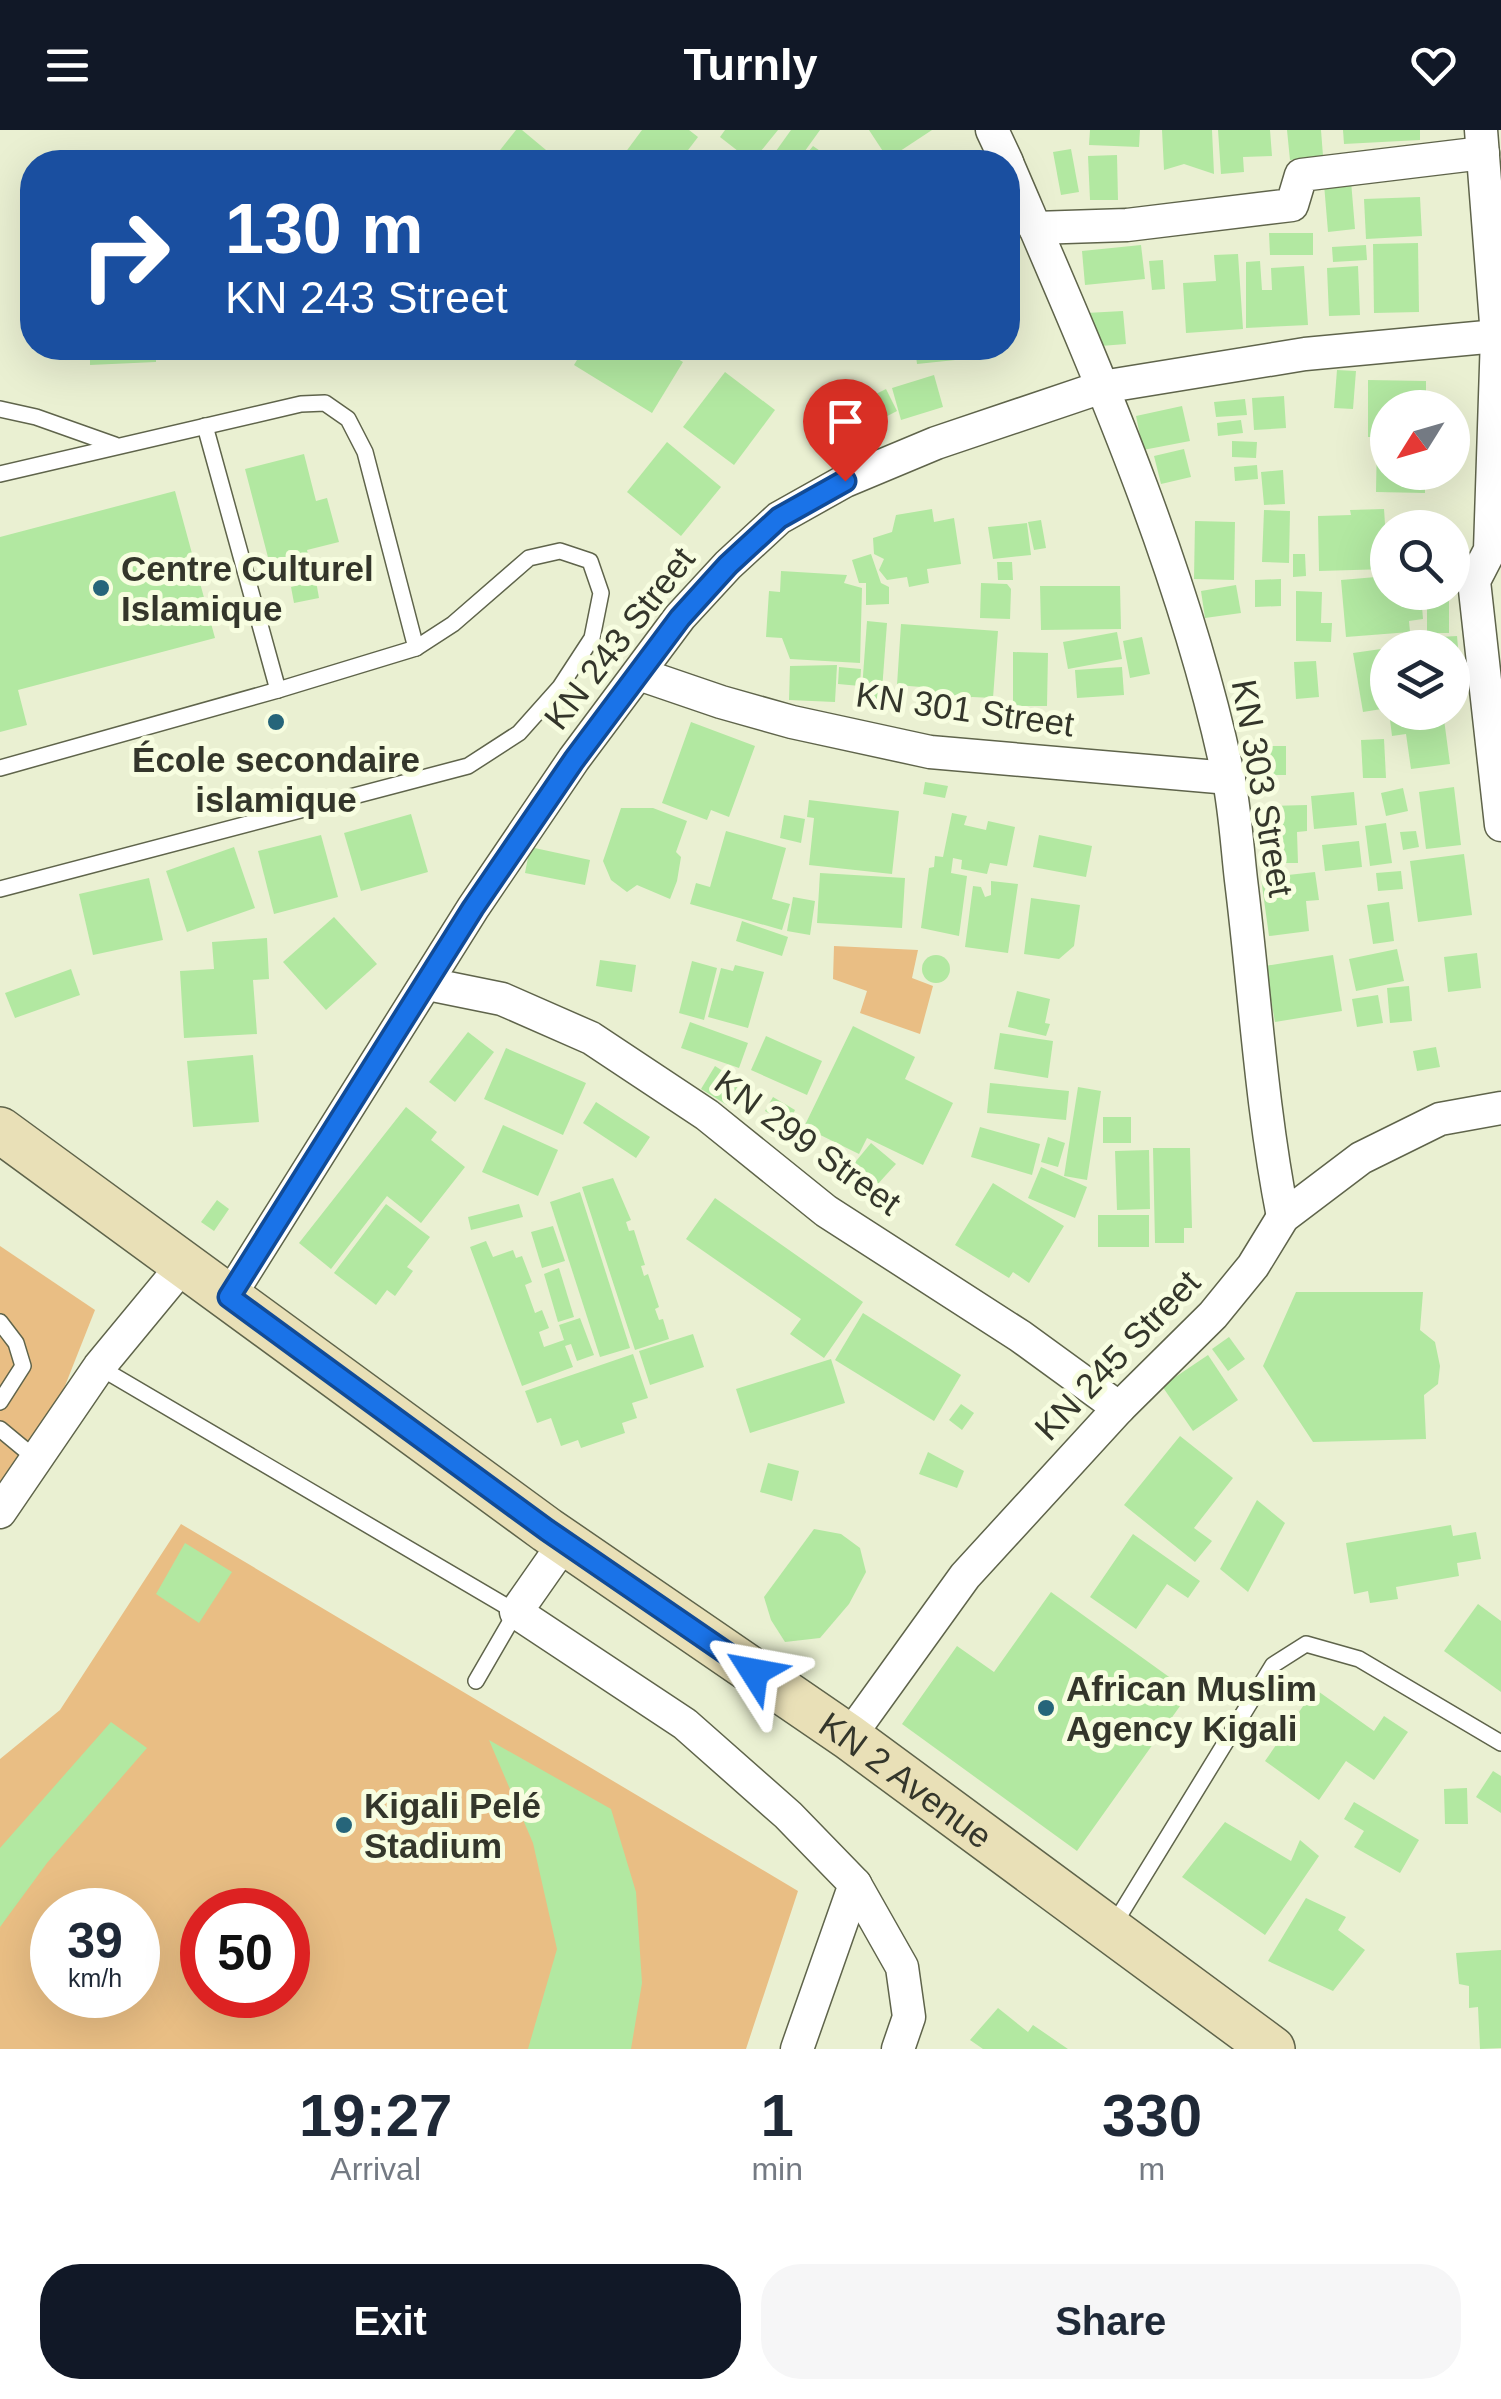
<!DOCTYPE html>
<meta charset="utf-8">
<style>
:root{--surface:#fff;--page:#f6f6f7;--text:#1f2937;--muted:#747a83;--accent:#111827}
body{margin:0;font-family:Helvetica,sans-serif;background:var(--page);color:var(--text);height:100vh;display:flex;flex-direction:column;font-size:38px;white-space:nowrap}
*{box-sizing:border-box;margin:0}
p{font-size:32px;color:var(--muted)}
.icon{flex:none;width:55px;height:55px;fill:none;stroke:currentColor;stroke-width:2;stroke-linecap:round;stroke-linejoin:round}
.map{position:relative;height:1919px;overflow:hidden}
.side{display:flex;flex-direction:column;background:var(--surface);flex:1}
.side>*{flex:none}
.banner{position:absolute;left:20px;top:20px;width:1000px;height:210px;border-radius:40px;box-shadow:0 10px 40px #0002;background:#1a4fa0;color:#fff;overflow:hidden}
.needle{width:65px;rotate:233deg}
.tools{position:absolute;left:1370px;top:260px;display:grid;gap:20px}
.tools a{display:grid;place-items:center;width:100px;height:100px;border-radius:50%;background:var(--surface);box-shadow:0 10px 40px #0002;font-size:50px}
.speed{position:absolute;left:30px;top:1758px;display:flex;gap:20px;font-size:50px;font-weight:700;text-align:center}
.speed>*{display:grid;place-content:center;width:130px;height:130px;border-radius:50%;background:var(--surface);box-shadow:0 10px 40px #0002;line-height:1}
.speed small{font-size:25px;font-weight:400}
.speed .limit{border:15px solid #d22;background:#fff;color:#111}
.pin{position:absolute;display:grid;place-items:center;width:85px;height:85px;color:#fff;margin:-102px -42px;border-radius:50% 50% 50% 0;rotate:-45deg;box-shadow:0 0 10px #0007}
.pin .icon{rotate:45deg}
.me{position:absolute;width:110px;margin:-55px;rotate:304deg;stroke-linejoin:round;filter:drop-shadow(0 0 8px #0008)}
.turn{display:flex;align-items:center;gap:35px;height:210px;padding:0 40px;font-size:45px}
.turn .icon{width:130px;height:130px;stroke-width:2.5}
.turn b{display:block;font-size:70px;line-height:85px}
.eta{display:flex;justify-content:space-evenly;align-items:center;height:170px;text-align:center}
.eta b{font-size:60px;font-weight:600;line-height:70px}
.action{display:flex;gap:20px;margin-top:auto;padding:20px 40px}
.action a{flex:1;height:115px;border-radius:40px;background:var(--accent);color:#fff;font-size:40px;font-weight:600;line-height:115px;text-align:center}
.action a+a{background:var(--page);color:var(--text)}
header{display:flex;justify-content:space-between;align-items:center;height:130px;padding:0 40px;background:var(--accent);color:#fff;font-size:45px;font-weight:600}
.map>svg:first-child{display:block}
.green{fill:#e9be84;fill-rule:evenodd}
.building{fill:#b2e8a1}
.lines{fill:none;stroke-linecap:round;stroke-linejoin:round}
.lane-casing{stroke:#5f644b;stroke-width:18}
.street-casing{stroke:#5f644b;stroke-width:35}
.secondary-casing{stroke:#5f644b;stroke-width:48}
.lane{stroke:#fff;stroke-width:15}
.street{stroke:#fff;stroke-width:32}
.secondary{stroke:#e9e0b7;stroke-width:45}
.route-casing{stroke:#114b97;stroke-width:25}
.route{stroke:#1a73e8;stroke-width:18}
.poi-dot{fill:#26657a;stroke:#f7fde0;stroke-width:4}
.labels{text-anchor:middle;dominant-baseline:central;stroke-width:10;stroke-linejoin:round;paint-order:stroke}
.poi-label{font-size:35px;font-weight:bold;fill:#34362b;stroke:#f7fde0;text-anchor:start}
.street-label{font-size:35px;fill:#34362b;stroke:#f7fde0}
</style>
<header><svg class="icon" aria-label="menu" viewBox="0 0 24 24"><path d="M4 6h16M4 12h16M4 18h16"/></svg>Turnly<svg class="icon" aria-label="heart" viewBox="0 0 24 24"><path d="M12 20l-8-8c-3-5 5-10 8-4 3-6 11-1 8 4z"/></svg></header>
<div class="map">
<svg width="1501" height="1919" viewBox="0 0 1501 1919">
<rect width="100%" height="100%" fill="#eaf0d2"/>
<g class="green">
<polygon points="834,816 918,820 912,848 933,856 920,904 860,883 867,861 833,849"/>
<polygon points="0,1116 95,1180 61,1266 0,1370"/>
<path d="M 181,1394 L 798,1761 L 746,1919 L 0,1919 L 0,1629 L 60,1580 ZM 52,1780 L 138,1780 L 138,1865 L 52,1865 ZM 202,1780 L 288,1780 L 288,1865 L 202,1865 Z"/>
</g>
<g class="building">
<polygon points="516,0 522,0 552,25 546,32 507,32 497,24"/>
<polygon points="642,0 689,0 698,7 679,32 639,32 625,23"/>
<polygon points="725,0 778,0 752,32 720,7"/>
<polygon points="791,0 820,0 797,32 777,32 771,28"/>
<polygon points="869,0 932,0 888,29"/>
<polygon points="1090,0 1140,0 1139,17 1089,15"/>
<polygon points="1162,0 1212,0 1214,44 1184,34 1164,40"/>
<polygon points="1218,0 1270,0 1272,26 1243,27 1244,42 1221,44"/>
<polygon points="1287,0 1321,0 1323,26 1290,30"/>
<polygon points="1343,0 1420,0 1420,10 1344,14"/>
<polygon points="813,16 836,32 800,32"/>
<polygon points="1071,19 1079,62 1061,65 1053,22"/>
<polygon points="1117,25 1118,70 1090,70 1088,26"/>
<polygon points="1351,51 1355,99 1328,102 1324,54"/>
<polygon points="1420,67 1422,106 1366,109 1364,69"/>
<polygon points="1269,103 1313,103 1313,125 1270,125"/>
<polygon points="1418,113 1419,182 1374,183 1373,114"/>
<polygon points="1141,115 1145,149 1085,155 1082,121"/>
<polygon points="1366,115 1367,130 1333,132 1332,117"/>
<polygon points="1238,124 1243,199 1186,203 1183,153 1216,151 1214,125"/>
<polygon points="1163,130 1165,159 1152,160 1149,131"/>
<polygon points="1260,131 1262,160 1272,160 1271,138 1304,136 1308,195 1246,198 1246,132"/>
<polygon points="1358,136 1360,185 1329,186 1327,138"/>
<polygon points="1123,181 1126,214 1088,217 1086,183"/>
<polygon points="90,218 156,218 156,232 90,235"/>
<polygon points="584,218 659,218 683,232 652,283 574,235"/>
<polygon points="915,218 983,218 984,227 917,234"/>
<polygon points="1337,240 1356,241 1353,279 1334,278"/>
<polygon points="725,242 775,280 734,335 683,297"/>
<polygon points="934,245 943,277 901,290 892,258"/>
<polygon points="1368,250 1426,251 1426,278 1388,278 1388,342 1425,342 1425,363 1376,362 1377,307 1368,307"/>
<polygon points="886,259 897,281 872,294 860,272"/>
<polygon points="1284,266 1286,298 1254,300 1252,268"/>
<polygon points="1245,269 1247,285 1216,287 1214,272"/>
<polygon points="1182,276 1190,311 1143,320 1136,286"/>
<polygon points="1241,290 1243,303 1218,306 1217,293"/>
<polygon points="1232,311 1257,312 1256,328 1232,327"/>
<polygon points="667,312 721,357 681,406 627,362"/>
<polygon points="1184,319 1191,347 1161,354 1154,326"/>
<polygon points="304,324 316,371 327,368 339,412 307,420 312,442 287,449 282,432 270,435 245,339"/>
<polygon points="1257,335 1258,349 1235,351 1234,337"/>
<polygon points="1283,340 1285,374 1264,375 1261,342"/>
<polygon points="175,361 215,508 18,560 27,595 0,602 0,407"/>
<polygon points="932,379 934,392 954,388 961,434 927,439 929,453 909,457 907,447 887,450 879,440 884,429 874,424 873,408 892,402 896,385"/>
<polygon points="1384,379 1388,439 1319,441 1318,386 1351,385 1350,380"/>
<polygon points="1264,380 1290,381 1289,433 1262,432"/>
<polygon points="1041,390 1046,418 1034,420 1028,392"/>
<polygon points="1195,391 1235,392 1234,450 1194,449"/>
<polygon points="1027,393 1031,425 993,429 988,397"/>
<polygon points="871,424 881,453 889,457 889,474 866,475 866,453 859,453 852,430"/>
<polygon points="1293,424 1305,424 1306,446 1293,447"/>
<polygon points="997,432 1012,432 1013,450 998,450"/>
<polygon points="781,441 847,445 844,453 862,458 860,533 790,529 782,508 766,507 769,461 780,462"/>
<polygon points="1388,446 1388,462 1421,464 1423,489 1409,491 1410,502 1346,507 1341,450"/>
<polygon points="1281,449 1281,476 1255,477 1255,450"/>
<polygon points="316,451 319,468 294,473 291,457"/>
<polygon points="981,453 1007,454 1011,459 1010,489 980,488"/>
<polygon points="1236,455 1241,483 1205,488 1201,461"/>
<polygon points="1040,456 1120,456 1121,499 1041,500"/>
<polygon points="1296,461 1322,462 1321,493 1332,493 1331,512 1296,511"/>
<rect x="1427" y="469" width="22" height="34"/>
<polygon points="867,491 887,493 881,574 861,573"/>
<polygon points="901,494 998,501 993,568 972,567 957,571 936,566 921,557 897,555"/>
<polygon points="1117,502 1122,529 1068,539 1063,512"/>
<polygon points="1457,506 1462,564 1452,565 1452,518 1441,518 1440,507"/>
<polygon points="1142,507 1150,544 1130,548 1123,511"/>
<polygon points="1388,518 1388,578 1363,582 1353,523"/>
<polygon points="1013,522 1048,523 1047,576 1013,576"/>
<polygon points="1316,531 1319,567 1296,569 1294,532"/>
<polygon points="837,535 835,572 789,570 790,536"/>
<polygon points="839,537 861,539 860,556 838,554"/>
<polygon points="1122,537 1124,565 1077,568 1075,540"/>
<polygon points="1389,582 1443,582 1450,634 1411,639 1406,604 1392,606"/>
<polygon points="691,592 755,616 729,687 711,680 707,690 662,673"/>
<polygon points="1384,609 1386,648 1363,648 1361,610"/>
<polygon points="1262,616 1286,616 1286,645 1263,645"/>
<polygon points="925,652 948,656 945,668 923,664"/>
<polygon points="1454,657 1461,715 1426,719 1419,662"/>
<polygon points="1403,658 1408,681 1386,686 1381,663"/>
<polygon points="1354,662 1357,695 1314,699 1311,666"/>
<polygon points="809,670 899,681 892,744 809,735 814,688 807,687"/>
<polygon points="1307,675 1307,701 1297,702 1298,733 1269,733 1268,676"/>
<polygon points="621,678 653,678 687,691 676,722 681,727 677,751 670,769 637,755 627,762 611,750 603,731"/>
<polygon points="952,683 967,686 964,695 986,700 988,691 1015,697 1007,736 990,733 987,744 961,739 962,730 953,728 951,743 967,746 959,806 921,798 929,738 934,737 935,726 943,727"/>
<polygon points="411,684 428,742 361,761 344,703"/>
<polygon points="784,685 805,689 801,713 780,708"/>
<polygon points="1386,693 1392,733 1370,736 1365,696"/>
<polygon points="726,701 786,718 772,769 790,774 782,800 690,774 696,753 710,757"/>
<polygon points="1416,701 1419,717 1403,720 1400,702"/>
<polygon points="321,705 338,767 274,784 258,721"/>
<polygon points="1039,705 1092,716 1086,747 1033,737"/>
<polygon points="1359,711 1362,737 1325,741 1322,715"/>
<polygon points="234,717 255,778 187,802 166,741"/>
<polygon points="530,717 590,730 585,755 525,743"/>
<polygon points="1464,724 1472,785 1418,792 1410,731"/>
<polygon points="1401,741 1403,759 1378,761 1376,743"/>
<polygon points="1315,742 1319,770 1306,771 1309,801 1269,806 1261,748"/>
<polygon points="820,743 905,748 902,798 817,793"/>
<polygon points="149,748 163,810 93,825 79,764"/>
<polygon points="991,751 1018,754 1008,823 965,817 973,756 981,757 985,767 991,765"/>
<polygon points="793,767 815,771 810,805 787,801"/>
<polygon points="1031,768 1080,775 1074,816 1059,829 1024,824"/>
<polygon points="1389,772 1394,811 1373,814 1367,775"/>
<polygon points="334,787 377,834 326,880 283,832"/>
<polygon points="742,791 788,807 782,826 736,811"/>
<polygon points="267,808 269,849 253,850 257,904 184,908 180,841 214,839 212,812"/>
<polygon points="1397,819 1404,851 1356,861 1349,829"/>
<polygon points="1477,823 1481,858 1448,862 1444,827"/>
<circle cx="936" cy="839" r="14"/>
<polygon points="1333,825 1342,881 1275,892 1265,836"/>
<polygon points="600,830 636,835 632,862 596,856"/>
<polygon points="692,831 717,838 704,890 679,883"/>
<polygon points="735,835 764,842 748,898 708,887 721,838 733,841"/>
<polygon points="71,839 80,865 15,888 5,863"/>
<polygon points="1409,856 1412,891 1390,893 1387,858"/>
<polygon points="1017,861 1050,869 1045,893 1050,894 1046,906 1008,897"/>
<polygon points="1378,865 1383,893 1357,897 1352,869"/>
<polygon points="690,892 748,913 739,938 681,918"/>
<polygon points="853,896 915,927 905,949 953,973 923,1035 867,1008 859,1024 804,997"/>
<polygon points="468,902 494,922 455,972 429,952"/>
<polygon points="1000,903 1053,911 1048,948 994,939"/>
<polygon points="766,906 822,931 807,965 751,940"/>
<polygon points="1436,917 1440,937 1417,941 1413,921"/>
<polygon points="506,918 586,953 563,1005 484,969"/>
<polygon points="253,925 259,992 193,997 187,931"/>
<polygon points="715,936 740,952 727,975 701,959"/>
<polygon points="990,953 1069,961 1066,990 987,983"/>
<polygon points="1078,957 1101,961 1087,1050 1064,1046"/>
<polygon points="773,967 795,980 788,994 765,981"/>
<polygon points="596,972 650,1007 636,1028 583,993"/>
<polygon points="406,977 437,1002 431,1010 465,1037 421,1093 387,1066 331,1139 299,1113"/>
<rect x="1103" y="987" width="28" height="26"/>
<polygon points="503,995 558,1020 538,1066 482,1042"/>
<polygon points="980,997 1040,1014 1032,1045 971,1027"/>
<polygon points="1048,1007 1065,1013 1058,1037 1041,1032"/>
<polygon points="871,1013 896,1034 876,1056 852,1036"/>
<polygon points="1153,1018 1190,1018 1192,1098 1184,1098 1184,1113 1155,1113"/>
<polygon points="1149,1020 1150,1079 1117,1080 1115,1021"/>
<polygon points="1041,1037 1087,1057 1075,1088 1028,1068"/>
<polygon points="613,1048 631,1090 626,1092 629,1101 634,1100 645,1135 641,1136 644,1146 648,1144 659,1177 655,1179 659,1190 663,1189 669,1209 635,1220 582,1057"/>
<polygon points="993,1053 1064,1096 1029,1153 1013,1142 1009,1148 955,1115"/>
<polygon points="580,1062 630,1218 600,1227 550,1072"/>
<polygon points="715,1068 863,1172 824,1228 790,1204 801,1189 686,1109"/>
<polygon points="217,1070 229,1079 214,1101 201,1092"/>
<polygon points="386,1074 430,1107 407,1137 413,1141 395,1166 387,1160 376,1175 334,1143"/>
<polygon points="519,1074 523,1087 471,1100 468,1087"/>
<rect x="1098" y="1085" width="51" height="32"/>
<polygon points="553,1096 565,1131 542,1138 531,1102"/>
<polygon points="486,1111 493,1127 513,1120 516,1128 522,1126 532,1152 525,1155 535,1183 542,1180 549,1198 539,1202 544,1217 564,1210 559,1195 580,1188 594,1225 577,1231 571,1214 565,1216 573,1237 522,1256 470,1117"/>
<polygon points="559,1138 574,1187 558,1192 544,1144"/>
<polygon points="1296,1162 1423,1162 1420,1200 1435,1212 1440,1236 1438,1254 1424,1265 1426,1309 1313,1312 1263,1236"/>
<polygon points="863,1183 961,1245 934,1291 835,1230"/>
<polygon points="693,1204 704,1237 650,1255 639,1221"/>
<polygon points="1229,1207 1245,1229 1228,1241 1212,1219"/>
<polygon points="633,1224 648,1268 632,1273 637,1288 622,1293 625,1303 581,1318 578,1310 561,1316 551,1288 537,1293 525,1261"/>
<polygon points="1208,1225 1238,1270 1193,1301 1162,1256"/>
<polygon points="831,1229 845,1273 750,1303 736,1259"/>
<polygon points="961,1274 974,1283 962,1300 949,1290"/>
<polygon points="1180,1306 1233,1348 1194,1398 1212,1411 1195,1432 1124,1375"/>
<polygon points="928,1322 964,1341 957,1358 919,1344"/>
<polygon points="768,1333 799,1341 792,1371 760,1362"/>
<polygon points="1257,1370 1285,1393 1248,1462 1220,1439"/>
<polygon points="1451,1395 1453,1406 1476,1402 1481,1429 1457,1433 1459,1446 1396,1457 1398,1469 1370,1473 1368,1461 1354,1464 1346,1413"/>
<polygon points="814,1399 841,1404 860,1418 866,1442 849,1474 820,1508 785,1512 771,1490 764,1467"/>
<polygon points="1133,1404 1200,1451 1188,1468 1167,1454 1136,1499 1090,1467"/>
<polygon points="185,1413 232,1442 199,1493 156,1464"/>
<polygon points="1051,1462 1190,1562 1077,1721 902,1594 957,1516 994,1542"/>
<polygon points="1478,1474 1501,1491 1501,1562 1444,1521"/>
<polygon points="1315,1559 1374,1601 1384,1586 1408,1602 1374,1650 1346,1631 1319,1670 1265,1631"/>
<polygon points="111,1592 147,1618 47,1733 0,1797 0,1718"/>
<polygon points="489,1610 611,1679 636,1762 642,1853 631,1919 528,1919 557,1819 533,1713"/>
<polygon points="1493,1641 1501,1646 1501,1683 1476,1667"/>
<polygon points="1467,1658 1468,1694 1445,1694 1444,1659"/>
<polygon points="1354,1672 1419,1710 1400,1743 1354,1717 1364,1701 1344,1689"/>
<polygon points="1225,1692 1291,1731 1300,1710 1319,1726 1265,1805 1182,1747"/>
<polygon points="1306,1768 1346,1787 1338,1800 1365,1820 1333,1861 1268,1831"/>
<polygon points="1501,1820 1501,1918 1480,1919 1478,1877 1469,1878 1469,1856 1459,1854 1456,1823"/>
<polygon points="998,1878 1028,1902 1033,1895 1068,1919 983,1919 970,1910"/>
</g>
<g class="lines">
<defs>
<g id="lane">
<polyline points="0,279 36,287 115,315"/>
<polyline points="205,296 278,560"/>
<polyline points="0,344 301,274 325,273 348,289 365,322 416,518 278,560 0,638"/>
<polyline points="0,759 468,636 519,603 560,557 592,508 601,463 590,431 560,421 529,428 453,494 416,518"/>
<polyline points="0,1192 16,1213 23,1236 0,1272"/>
<polyline points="99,1237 516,1482 476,1551"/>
<polyline points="0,1299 35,1328"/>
<polyline points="1113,1796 1273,1535 1306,1514 1359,1529 1501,1613"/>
</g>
<g id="street">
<polyline points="992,0 1007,32"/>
<polyline points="1481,0 1497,206 1490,420 1474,451 1501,695"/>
<path d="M 1008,35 C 1093,233 1183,433 1228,645 C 1235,679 1237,715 1241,750 C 1255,863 1261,976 1283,1087"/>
<polyline points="1035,98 1127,95 1292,75 1301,45 1483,23"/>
<polyline points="639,544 721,572 792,592 930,622 1229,648"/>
<polyline points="428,854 502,869 591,908 707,985 826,1081 1020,1206 1119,1278"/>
<polyline points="229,1167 473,778 574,629 680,487 728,435 779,388 845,351 936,313 1102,257 1305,224 1497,206"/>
<polyline points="0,1382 99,1237 184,1134"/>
<polyline points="565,1412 516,1482 685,1594 788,1685 855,1754 797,1919"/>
<polyline points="849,1607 965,1446 1119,1278 1213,1185 1253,1136 1283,1087 1361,1028 1440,989 1501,978"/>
<polyline points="855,1754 902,1837 909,1887 898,1919"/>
</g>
<g id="secondary">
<path id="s1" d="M 0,1000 L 547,1400 L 849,1607 L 1272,1919"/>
</g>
</defs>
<use href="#lane" class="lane-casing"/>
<use href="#street" class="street-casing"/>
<use href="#secondary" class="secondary-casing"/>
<use href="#lane" class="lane"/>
<use href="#street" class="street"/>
<use href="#secondary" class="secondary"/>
</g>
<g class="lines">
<defs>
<polyline id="route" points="754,1542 547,1400 229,1167 473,778 574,630 680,488 728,435 779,388 845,351"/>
</defs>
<use href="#route" class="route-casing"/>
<use href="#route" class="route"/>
</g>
<g class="poi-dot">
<circle cx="101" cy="458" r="10"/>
<circle cx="276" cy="592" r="10"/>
<circle cx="1046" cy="1578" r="10"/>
<circle cx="344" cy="1695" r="10"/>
</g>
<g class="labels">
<g class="poi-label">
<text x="121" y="438">Centre Culturel<tspan x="121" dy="40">Islamique</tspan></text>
<text x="276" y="629" text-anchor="middle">École secondaire<tspan x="276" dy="40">islamique</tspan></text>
<text x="1066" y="1558">African Muslim<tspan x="1066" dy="40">Agency Kigali</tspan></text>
<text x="364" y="1675">Kigali Pelé<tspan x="364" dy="40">Stadium</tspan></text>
</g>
<g class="street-label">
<text transform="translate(619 508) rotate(-52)">KN 243 Street</text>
<text transform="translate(965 579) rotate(8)">KN 301 Street</text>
<text transform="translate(1263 658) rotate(80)">KN 303 Street</text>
<text transform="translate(808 1012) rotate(36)">KN 299 Street</text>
<text transform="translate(1117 1225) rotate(-46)">KN 245 Street</text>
<text stroke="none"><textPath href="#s1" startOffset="1115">KN 2 Avenue</textPath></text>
</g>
</g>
</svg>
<div class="tools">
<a><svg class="needle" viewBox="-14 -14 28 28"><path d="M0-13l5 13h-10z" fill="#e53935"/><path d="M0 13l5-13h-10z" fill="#747a83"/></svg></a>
<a><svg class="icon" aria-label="search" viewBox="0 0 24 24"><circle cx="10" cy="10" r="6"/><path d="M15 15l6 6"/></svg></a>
<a><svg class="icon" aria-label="layers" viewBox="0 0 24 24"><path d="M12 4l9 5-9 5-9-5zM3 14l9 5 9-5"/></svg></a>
</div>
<div class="speed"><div>39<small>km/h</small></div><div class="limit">50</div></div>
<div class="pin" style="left:845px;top:351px;background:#d93025"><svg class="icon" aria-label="arrive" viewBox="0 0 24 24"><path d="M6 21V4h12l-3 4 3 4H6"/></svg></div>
<svg class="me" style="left:754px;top:1542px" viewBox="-20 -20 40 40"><path d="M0-17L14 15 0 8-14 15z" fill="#1a73e8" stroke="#fff" stroke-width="4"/></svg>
<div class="banner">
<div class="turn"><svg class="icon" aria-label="right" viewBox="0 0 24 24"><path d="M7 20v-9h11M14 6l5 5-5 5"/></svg><div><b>130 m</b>KN 243 Street</div></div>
</div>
</div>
<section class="side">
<div class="eta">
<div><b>19:27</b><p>Arrival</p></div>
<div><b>1</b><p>min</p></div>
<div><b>330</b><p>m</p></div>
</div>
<div class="action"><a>Exit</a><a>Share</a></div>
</section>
